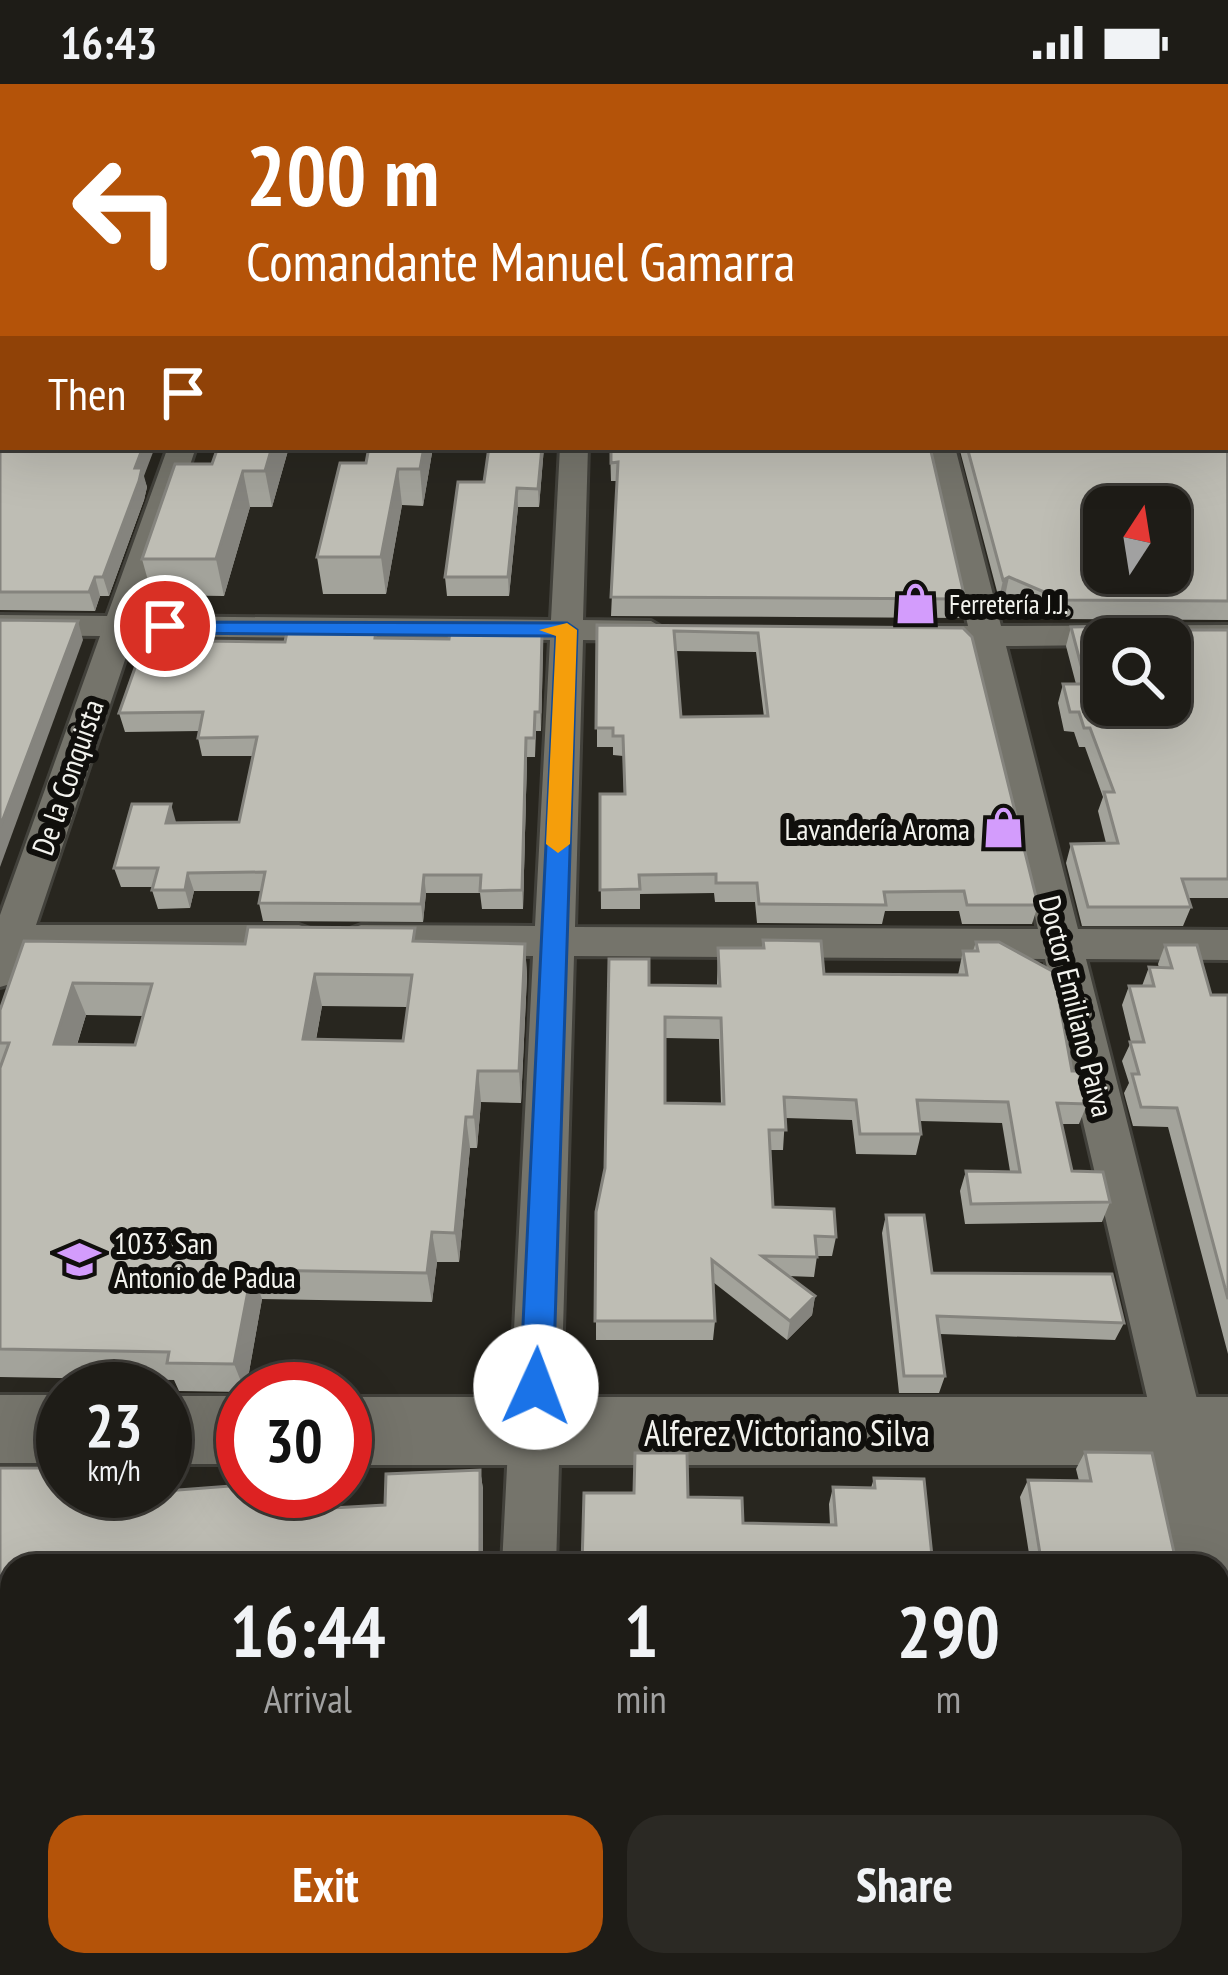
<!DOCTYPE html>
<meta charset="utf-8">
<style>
:root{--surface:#1e1c17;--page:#2b2924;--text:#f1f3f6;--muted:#a1a1a1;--line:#3c3a36;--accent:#b45309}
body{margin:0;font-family:"PT Sans Narrow",sans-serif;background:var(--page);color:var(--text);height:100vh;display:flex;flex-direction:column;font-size:45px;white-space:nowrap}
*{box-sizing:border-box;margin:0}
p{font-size:39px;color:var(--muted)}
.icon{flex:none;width:66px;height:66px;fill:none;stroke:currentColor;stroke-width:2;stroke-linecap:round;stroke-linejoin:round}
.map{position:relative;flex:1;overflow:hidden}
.sheet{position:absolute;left:0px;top:1470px;width:1230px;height:423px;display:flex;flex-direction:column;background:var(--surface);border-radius:36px 36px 0 0;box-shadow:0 12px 48px #0002,0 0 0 3px var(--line)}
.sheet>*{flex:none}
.banner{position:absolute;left:0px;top:0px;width:1230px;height:366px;box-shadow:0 12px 48px #0002,0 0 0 3px var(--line);background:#b45309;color:#fff;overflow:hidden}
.needle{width:78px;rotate:12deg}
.buttons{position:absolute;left:1083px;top:402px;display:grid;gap:24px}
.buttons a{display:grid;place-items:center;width:108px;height:108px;border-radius:24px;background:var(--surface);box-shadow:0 12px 48px #0002,0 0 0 3px var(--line);font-size:60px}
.speed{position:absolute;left:36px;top:1278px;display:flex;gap:24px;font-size:60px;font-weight:700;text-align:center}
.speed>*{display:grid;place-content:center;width:156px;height:156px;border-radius:50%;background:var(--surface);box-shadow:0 12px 48px #0002,0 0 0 3px var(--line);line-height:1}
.speed small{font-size:30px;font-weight:400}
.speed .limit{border:18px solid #d22;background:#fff;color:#111}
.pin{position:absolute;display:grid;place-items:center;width:102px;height:102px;color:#fff;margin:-51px;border:6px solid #fff;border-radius:50%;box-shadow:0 3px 12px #0007}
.me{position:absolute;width:132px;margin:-66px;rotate:2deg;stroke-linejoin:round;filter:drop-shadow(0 0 9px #0008)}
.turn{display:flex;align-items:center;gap:42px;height:252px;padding:0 48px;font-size:54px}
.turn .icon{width:156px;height:156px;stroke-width:2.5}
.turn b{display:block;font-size:84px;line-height:102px}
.then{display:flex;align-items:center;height:114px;padding:0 48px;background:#0003;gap:24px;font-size:45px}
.eta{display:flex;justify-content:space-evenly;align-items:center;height:204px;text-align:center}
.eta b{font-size:72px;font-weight:600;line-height:84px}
.cta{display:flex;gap:24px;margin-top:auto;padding:24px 48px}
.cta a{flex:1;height:138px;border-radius:36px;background:var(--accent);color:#fff;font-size:48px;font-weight:600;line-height:138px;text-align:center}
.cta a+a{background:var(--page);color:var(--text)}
.status{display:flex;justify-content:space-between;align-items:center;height:84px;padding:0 60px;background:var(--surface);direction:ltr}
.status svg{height:33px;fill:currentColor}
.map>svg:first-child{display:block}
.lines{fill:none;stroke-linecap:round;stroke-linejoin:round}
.street-casing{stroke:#42413b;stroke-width:6}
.secondary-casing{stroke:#42413b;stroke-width:6}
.street{fill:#75746b;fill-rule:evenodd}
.secondary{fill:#75746b;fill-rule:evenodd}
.wall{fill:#a3a39b;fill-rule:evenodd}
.shaded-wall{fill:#85847e}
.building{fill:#bebdb4;stroke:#85847e;stroke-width:3;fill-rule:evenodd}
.route{fill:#1a73e8;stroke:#114b97;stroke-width:3}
.slow{fill:#f59e0b}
.labels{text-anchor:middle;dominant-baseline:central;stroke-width:12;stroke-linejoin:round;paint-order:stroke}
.far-poi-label{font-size:27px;fill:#f3f3ee;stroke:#100f0c;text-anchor:start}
.street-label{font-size:30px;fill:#f3f3ee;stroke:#100f0c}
.poi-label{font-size:30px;fill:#f3f3ee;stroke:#100f0c;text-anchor:end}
.near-street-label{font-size:36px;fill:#f3f3ee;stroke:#100f0c}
</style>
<div class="status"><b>16:43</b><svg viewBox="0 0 49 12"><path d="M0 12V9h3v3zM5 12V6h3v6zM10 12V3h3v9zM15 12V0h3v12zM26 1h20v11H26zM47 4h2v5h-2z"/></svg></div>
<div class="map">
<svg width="1228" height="1891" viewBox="0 0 1228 1891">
<rect width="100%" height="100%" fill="#28261f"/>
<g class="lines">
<defs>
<g id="street">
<polygon points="841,0 861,0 862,3 842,3"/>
<polygon points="168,363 196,363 140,532 551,536 560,363 588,363 583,536 651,537 668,547 651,557 583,556 575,843 1038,845 973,562 917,562 900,552 917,542 968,542 927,363 955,363 1001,542 1228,541 1228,561 1104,555 1104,561 1006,562 1078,845 1228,846 1228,876 1086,875 1205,1347 1198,1364 1180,1371 1162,1364 1155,1347 1045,875 574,872 556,1482 502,1482 533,872 361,871 347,866 341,856 347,846 361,841 535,842 550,556 133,552 36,841 299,841 313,846 319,856 313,866 299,871 27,870 14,899 0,903 0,831 100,552 0,551 0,531 107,532"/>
<polygon points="483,1881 545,1881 545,1891 481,1891"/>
</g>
<g id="secondary">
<rect x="1227" y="156" width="1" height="22"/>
<rect x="0" y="1311" width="63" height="68"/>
<rect x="165" y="1312" width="78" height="68"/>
<polygon points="345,1313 1228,1313 1228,1586 1218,1581 1218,1482 1173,1482 1151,1381 345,1381"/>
</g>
</defs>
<use href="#street" class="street-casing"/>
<use href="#secondary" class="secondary-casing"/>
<use href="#street" class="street"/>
<use href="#secondary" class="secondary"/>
</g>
<g class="wall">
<polygon points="0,0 3,3 147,403 144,416 109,512 100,512 95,527 0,526 0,154 3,154 1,147 0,148 2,41 0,42"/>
<polygon points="1228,203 1228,536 1058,535 1056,527 1039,527 1005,512 999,515 959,363 1227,363"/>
<polygon points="218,363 289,363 272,423 250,423 224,512 152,511 142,475 212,380"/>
<polygon points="433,363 423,422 402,421 386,510 323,510 317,473 366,379"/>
<polygon points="544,363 539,423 518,423 509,512 447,512 445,493 484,398"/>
<polygon points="610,363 965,515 961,534 611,532 617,397 611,397"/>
<path d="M 597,541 L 963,544 L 1038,821 L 1032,840 L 962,840 L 959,827 L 885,827 L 882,840 L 757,839 L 755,818 L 715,818 L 714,809 L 640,810 L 640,825 L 601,825 L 600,710 L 624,710 L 623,672 L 613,671 L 613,663 L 597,663 ZM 675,567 L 756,568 L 764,633 L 681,633 Z"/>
<polygon points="1071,543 1228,546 1228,814 1188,814 1191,823 1183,842 1082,842 1066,779 1071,760 1106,759 1098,727 1103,713 1085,663 1079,663 1074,648 1064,647 1058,619 1063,600 1076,600 1066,562"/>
<polygon points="542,550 541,647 536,647 535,673 527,673 523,825 482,825 480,809 426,809 423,838 263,837 259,819 261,807 194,807 190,824 158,825 152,806 153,803 121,803 114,784 176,739 239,738 253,672 202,672 198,654 199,647 125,648 119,629 199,568 285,558 377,554 449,555"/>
<path d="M 763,856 L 824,890 L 958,891 L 963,867 L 973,867 L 976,858 L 1072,987 L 1087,1020 L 1079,1040 L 1062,1040 L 1072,1087 L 1110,1118 L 1102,1138 L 965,1140 L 960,1107 L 966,1087 L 1010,1087 L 1002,1039 L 920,1037 L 921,1050 L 916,1071 L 856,1070 L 852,1036 L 785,1034 L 783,1066 L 770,1066 L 773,1123 L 836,1153 L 832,1172 L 817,1172 L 814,1193 L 788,1192 L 815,1212 L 812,1231 L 787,1256 L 713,1198 L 715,1237 L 713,1256 L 596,1256 L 596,1128 L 649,901 L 717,902 L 718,864 L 762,864 ZM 665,954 L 719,955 L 721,1020 L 665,1019 Z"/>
<path d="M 24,857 L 245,860 L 417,857 L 525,860 L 527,892 L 521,1019 L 481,1018 L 477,1064 L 470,1064 L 459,1178 L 437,1178 L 432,1218 L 262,1215 L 246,1305 L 243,1305 L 243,1308 L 179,1307 L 174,1296 L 0,1293 L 0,926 ZM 322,922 L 407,923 L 403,957 L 316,956 ZM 86,931 L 143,932 L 135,961 L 77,961 Z"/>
<polygon points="1165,861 1211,911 1228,911 1228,1270 1168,1043 1133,1042 1124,1009 1129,999 1122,977 1131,958 1122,921 1129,902 1142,902 1149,883 1159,884 1158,880"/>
<polygon points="886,1131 932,1189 1124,1239 1115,1256 940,1250 945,1292 939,1309 899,1309 882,1149"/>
<polygon points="1085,1368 1177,1482 1031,1482 1020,1413 1028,1396 1079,1397 1076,1385"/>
<polygon points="63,1373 63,1407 165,1407 243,1401 243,1407 301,1407 304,1416 304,1426 385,1421 386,1390 480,1386 483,1405 483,1482 12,1482 12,1881 76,1881 74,1891 0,1891 0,1384 60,1384"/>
<polygon points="874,1394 933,1482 582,1482 688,1413 743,1439 830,1441 829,1420 833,1403 871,1404"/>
<polygon points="1218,1671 1228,1716 1228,1729 1218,1738"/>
<polygon points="972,1881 1018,1881 1019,1887 1014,1891 973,1891"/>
<polygon points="1190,1881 1218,1881 1228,1891 1192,1891"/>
</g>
<g class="shaded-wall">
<polygon points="143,363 155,363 144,392 147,403 144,416 109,512 103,493 135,384"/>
<polygon points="272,363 289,363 272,423 265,387"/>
<polygon points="424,363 433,363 423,422 420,385"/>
<polygon points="542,363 544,363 539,423 538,405"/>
<polygon points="398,385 402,421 386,510 381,473"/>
<polygon points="243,387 250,423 224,512 216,475"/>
<polygon points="517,404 518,423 509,512 508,493"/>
<polygon points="95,493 100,512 95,527 89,508"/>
<polygon points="1009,493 1005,512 999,515 1003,496"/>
<polygon points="78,537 83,556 0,783 0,743"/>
<polygon points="542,550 543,569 541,647 540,628"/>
<polygon points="526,654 527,673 523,825 522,806"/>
<polygon points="171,720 176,738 166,739"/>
<polygon points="188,789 194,807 190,824 185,806"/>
<polygon points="424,791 426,809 423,838 421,820"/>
<polygon points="525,860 527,892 521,1019 519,987"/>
<polygon points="315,890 322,922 310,987 303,955"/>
<polygon points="73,899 86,931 67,992 54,960"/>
<polygon points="478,987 481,1018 477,1064 474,1033"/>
<polygon points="466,1033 470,1064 459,1178 455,1149"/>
<polygon points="432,1148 437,1178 432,1218 427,1189"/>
<polygon points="252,1186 262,1215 246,1305 244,1305 234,1280"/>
<polygon points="815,1212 812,1231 787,1256 790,1237"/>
<polygon points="480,1386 483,1405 483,1482 481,1482 480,1478"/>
<polygon points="297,1407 301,1407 304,1416 302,1444 296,1426"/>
<polygon points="60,1881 76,1881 74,1891 58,1891"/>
<polygon points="338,1881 346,1881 345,1891 337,1891"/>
</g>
<g class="building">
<polygon points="0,0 777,0 777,3 3,3 3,29 0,27"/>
<polygon points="880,0 1228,0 1228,15 1227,3 881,3"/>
<polygon points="1227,15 1228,19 1228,108 1227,107"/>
<polygon points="3,31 3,363 143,363 135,384 142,384 139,397 103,493 95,493 89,508 0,508 0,312 2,311 0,292 0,154 3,154 0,140 0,49 2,49"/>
<path d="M 1227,201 L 1228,517 L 1063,516 L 1061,508 L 1044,508 L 1009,493 L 1003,496 L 967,363 L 1227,363 ZM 1104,423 L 1170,423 L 1170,489 L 1104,489 Z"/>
<polygon points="218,363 272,363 265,387 243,387 216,475 142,475 175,380 212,380"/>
<polygon points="369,363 424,363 420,385 398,385 381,473 317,473 340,379 366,379"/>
<polygon points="489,363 542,363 538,405 517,404 508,493 445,493 458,398 484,398"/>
<polygon points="611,363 930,363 965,515 611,513 618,378 611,379"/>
<polygon points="0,536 78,537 0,743"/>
<path d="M 597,541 L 963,544 L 972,553 L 1038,821 L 967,821 L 964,807 L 884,808 L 886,821 L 759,820 L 757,799 L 716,799 L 716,790 L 639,791 L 640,805 L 600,806 L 600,710 L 625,710 L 623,652 L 613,652 L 613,644 L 596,644 ZM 674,547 L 758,549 L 768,632 L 681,633 Z"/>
<path d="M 1172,541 L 1176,546 L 1228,546 L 1228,795 L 1182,795 L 1191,823 L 1088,823 L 1071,760 L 1118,759 L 1104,708 L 1114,708 L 1090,644 L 1084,644 L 1079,628 L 1070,628 L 1063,600 L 1086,600 L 1071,543 ZM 1104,555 L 1170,555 L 1170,621 L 1104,621 Z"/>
<polygon points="376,547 375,554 449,555 450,548 542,550 540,628 535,628 534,654 526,654 522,806 480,807 481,791 424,791 421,820 259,819 265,788 188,789 185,806 152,806 158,784 114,784 132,720 171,720 166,739 239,738 257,653 198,654 203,628 119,629 141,567 199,568 202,557 285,558 287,548"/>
<path d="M 248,843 L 415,844 L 413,857 L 525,860 L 519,987 L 478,987 L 474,1033 L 466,1033 L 455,1149 L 432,1148 L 427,1189 L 252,1186 L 234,1280 L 167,1279 L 169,1268 L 0,1265 L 0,984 L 9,959 L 0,959 L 0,926 L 24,857 L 245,860 ZM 315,890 L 412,891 L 403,957 L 303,955 ZM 73,899 L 152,900 L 135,961 L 54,960 Z"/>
<path d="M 763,856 L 821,857 L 824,890 L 967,891 L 963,867 L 978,867 L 976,858 L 999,858 L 1054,888 L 1072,987 L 1079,987 L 1087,1020 L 1057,1019 L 1072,1087 L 1103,1088 L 1110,1118 L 971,1120 L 966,1087 L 1020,1088 L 1008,1018 L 917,1016 L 921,1050 L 860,1050 L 856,1016 L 784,1013 L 786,1046 L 769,1046 L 773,1123 L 834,1125 L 836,1153 L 815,1152 L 817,1173 L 762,1172 L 815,1212 L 790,1237 L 712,1176 L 715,1237 L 595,1237 L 596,1128 L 605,1084 L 609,875 L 649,875 L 649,901 L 720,902 L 718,864 L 764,864 ZM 665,933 L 721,934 L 724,1020 L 665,1019 Z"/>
<polygon points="1165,861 1197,861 1211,911 1228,911 1228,1215 1177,1024 1141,1023 1132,990 1139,990 1130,958 1144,958 1129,902 1154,902 1149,883 1172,884"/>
<polygon points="886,1131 924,1131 932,1189 1112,1190 1124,1239 937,1232 945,1292 904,1292"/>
<polygon points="1085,1368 1152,1369 1177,1482 1042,1482 1028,1396 1091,1397"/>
<polygon points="635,1369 687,1369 688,1413 742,1414 743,1439 836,1441 833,1403 875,1404 874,1394 924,1395 933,1482 582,1482 584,1409 634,1409"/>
<polygon points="63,1373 63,1407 165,1407 243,1401 243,1407 297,1407 296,1426 385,1421 386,1390 480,1386 480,1478 409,1482 12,1482 12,1881 60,1881 58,1891 0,1891 0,1384 60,1384"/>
<polygon points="1218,1671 1228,1716 1228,1727 1218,1727"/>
<polygon points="1218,1867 1228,1867 1228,1891 1206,1891 1204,1881 1218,1881"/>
<polygon points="160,1881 338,1881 337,1891 158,1891"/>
<rect x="405" y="1881" width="61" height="10"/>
<rect x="593" y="1881" width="150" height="10"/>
<rect x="833" y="1881" width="90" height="10"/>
<polygon points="981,1881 1018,1881 1019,1887 982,1886"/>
</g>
<polygon class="route" points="157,538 567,539 577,546 553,1303 548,1313 536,1318 525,1313 520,1303 556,552 165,549 154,542"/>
<polygon class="slow" points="567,539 577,546 570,760 558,769 546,760 556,552 539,546"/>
<defs>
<symbol id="shop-bare" viewBox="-9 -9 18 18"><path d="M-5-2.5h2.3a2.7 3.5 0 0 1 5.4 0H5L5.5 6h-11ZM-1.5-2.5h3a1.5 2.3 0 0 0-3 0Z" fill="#d39cfc" stroke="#100f0c" stroke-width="2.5" paint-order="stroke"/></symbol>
<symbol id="school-bare" viewBox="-9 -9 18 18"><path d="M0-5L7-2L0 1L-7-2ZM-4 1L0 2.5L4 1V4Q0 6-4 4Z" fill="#d39cfc" stroke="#100f0c" stroke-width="2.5" paint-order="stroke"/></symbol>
</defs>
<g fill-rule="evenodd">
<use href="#shop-bare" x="886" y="490" width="59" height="59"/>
<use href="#shop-bare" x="974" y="714" width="59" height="59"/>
<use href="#school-bare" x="50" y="1146" width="59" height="59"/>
</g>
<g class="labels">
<g class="far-poi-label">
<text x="949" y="520">Ferretería J.J.</text>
</g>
<g class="street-label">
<text transform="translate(67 693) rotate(-71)">De la Conquista</text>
<text transform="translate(1077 922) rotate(76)">Doctor Emiliano Paiva</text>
</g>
<g class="poi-label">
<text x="970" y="744">Lavandería Aroma</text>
<text x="114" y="1158" text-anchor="start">1033 San<tspan x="114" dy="34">Antonio de Padua</tspan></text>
</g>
<g class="near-street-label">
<text x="787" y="1348">Alferez Victoriano Silva</text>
</g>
</g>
</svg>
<div class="buttons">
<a><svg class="needle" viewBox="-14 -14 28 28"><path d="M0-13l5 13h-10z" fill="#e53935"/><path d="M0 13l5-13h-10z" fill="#a1a1a1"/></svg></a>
<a><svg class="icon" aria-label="search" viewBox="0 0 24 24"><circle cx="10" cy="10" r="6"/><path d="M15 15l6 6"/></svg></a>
</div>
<div class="speed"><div>23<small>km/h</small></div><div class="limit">30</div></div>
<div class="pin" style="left:165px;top:542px;background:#d93025"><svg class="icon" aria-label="arrive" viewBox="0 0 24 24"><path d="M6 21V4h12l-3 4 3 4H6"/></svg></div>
<svg class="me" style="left:536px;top:1303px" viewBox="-20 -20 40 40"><circle r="19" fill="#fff"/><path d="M0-13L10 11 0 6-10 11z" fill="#1a73e8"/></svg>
<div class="banner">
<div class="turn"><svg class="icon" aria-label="left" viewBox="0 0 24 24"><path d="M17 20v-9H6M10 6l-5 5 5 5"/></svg><div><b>200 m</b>Comandante Manuel Gamarra</div></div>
<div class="then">Then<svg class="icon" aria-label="arrive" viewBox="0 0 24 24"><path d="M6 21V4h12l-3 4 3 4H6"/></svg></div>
</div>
<section class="sheet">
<div class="eta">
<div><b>16:44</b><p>Arrival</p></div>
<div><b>1</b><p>min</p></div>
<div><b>290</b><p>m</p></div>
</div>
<div class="cta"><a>Exit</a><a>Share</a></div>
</section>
</div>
